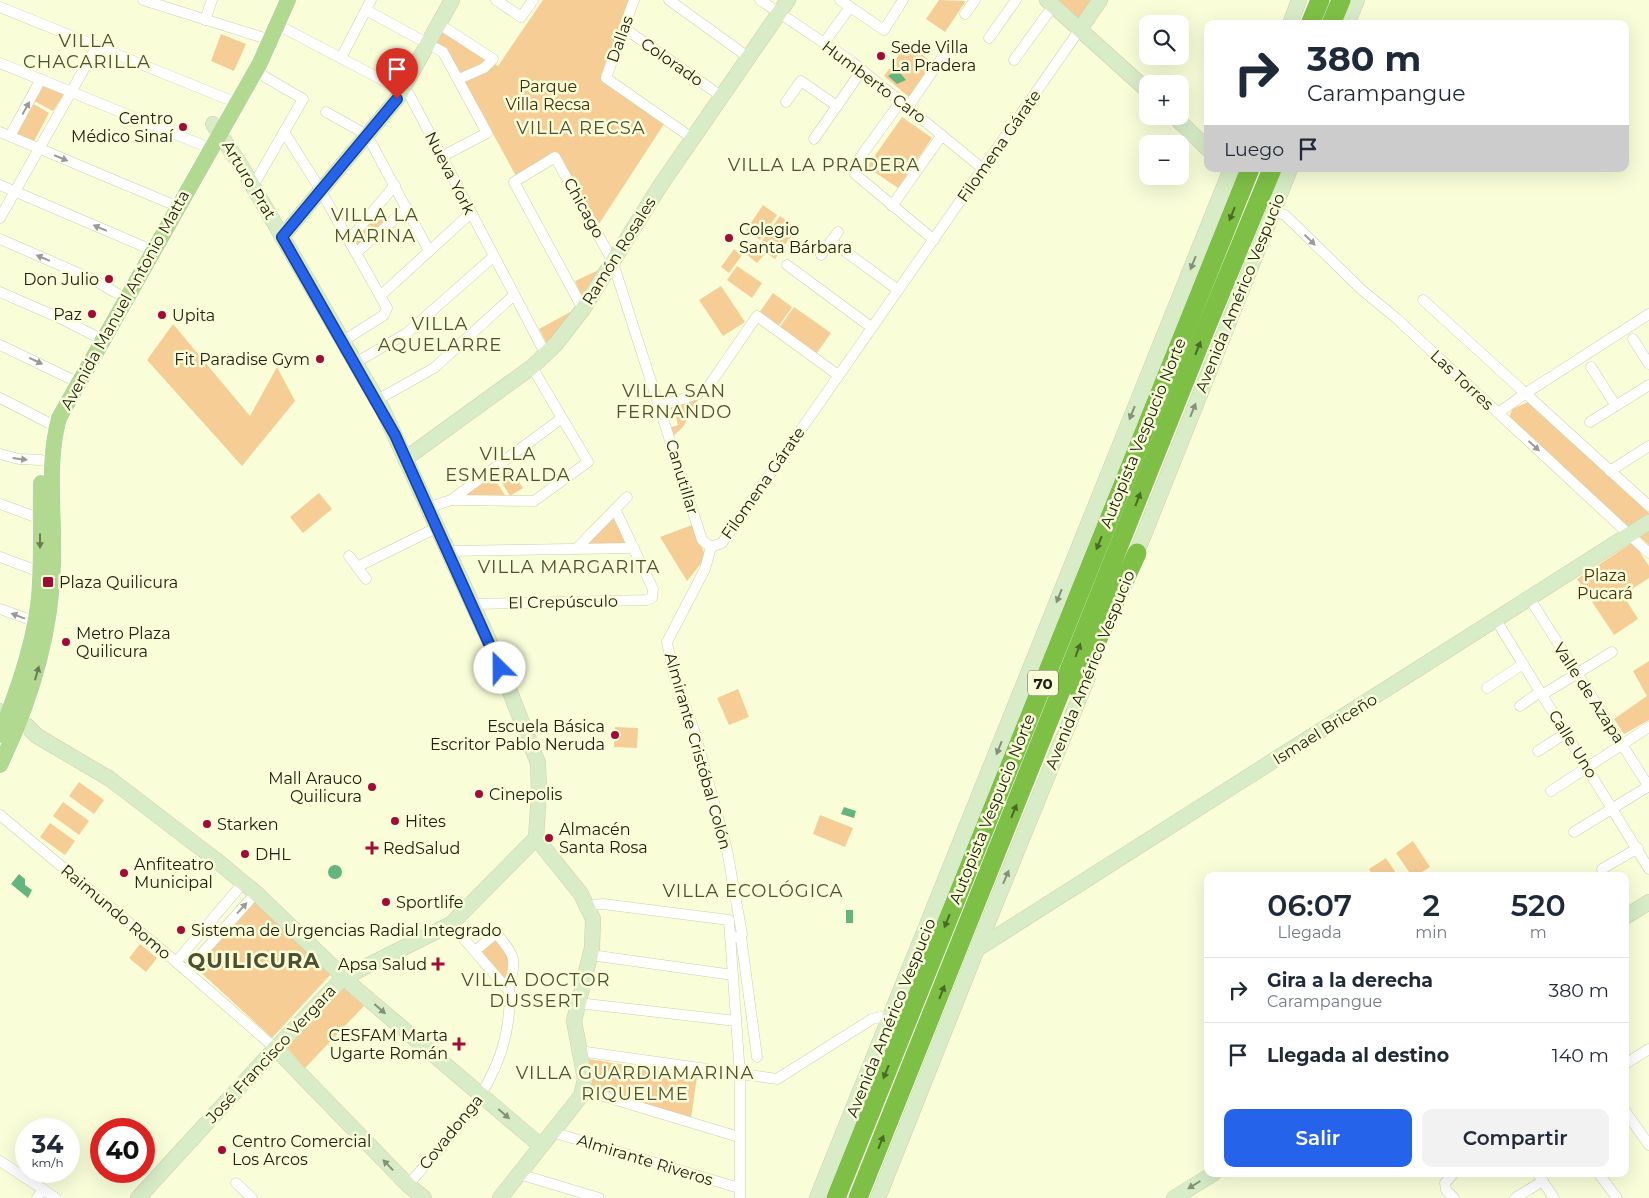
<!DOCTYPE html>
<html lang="es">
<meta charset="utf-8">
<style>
:root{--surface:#fff;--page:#f2f2f3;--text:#1f2937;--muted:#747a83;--line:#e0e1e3;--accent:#2563eb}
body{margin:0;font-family:Montserrat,sans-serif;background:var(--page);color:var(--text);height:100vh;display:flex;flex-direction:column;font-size:19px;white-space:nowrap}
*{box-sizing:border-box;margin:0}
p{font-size:16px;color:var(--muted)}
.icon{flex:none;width:28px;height:28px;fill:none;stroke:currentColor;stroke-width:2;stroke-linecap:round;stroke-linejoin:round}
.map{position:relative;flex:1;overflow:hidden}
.sheet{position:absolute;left:1204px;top:872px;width:425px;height:305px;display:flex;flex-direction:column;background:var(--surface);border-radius:10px;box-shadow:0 5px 20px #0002}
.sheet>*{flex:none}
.hud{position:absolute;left:1204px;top:20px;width:425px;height:152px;border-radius:10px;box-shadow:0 5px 20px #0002;background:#fff;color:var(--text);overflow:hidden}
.controls{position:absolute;left:1139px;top:15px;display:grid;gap:10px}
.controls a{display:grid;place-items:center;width:50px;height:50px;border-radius:10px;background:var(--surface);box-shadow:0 5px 20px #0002;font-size:25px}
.speed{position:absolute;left:15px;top:1118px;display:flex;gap:10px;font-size:25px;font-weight:700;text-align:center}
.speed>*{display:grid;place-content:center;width:65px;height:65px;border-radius:50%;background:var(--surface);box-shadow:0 5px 20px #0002;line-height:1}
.speed small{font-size:12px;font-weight:400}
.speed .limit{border:8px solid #d22;background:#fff;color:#111}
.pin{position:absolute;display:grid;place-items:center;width:42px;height:42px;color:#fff;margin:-51px -21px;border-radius:50% 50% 50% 0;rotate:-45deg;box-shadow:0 0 5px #0007}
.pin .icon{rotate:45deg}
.me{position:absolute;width:55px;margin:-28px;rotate:337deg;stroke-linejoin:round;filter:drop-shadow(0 0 4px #0008)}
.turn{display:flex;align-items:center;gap:18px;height:105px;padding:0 20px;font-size:22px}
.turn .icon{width:65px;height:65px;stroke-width:2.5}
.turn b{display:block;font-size:35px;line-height:42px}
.then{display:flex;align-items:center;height:48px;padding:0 20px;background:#0003;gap:10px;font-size:19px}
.eta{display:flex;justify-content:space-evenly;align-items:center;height:85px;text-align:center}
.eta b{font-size:30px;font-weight:600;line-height:35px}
.primary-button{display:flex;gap:10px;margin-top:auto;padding:10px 20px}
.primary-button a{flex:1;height:58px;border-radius:10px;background:var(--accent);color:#fff;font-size:20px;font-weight:600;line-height:58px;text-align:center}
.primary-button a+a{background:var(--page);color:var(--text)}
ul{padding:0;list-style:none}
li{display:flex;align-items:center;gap:15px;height:65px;padding:0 20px;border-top:1px solid var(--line)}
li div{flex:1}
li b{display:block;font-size:19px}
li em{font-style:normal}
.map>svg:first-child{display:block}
.green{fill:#f7cd96}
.water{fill:#62b67d}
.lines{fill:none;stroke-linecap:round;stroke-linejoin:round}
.street-casing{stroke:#cbd0ab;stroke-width:11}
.secondary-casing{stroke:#cbd0ab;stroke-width:16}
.primary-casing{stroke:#fff;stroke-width:18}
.highway-casing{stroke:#fff;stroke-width:20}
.street{stroke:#fff;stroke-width:10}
.secondary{stroke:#d8ecc8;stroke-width:15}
.primary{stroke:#b2d990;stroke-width:16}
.highway{stroke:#7ec046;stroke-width:19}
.oneway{fill:#9b9b95}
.oneway2{fill:#4a692a}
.oneway3{fill:#859177}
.oneway4{fill:#697d52}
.route-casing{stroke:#184099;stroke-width:12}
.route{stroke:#2563eb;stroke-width:9}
.poi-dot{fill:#a50936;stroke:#f9fed9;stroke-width:2}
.labels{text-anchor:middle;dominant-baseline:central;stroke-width:5;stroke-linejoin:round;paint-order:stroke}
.shield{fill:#f9fed9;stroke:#61634f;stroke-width:1}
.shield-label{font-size:15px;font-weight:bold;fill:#202114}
.street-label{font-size:16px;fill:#202114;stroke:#f9fed9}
.poi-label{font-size:16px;fill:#202114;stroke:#f9fed9;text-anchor:start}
.park-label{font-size:16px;fill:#432d09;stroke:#f9fed9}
.neighbourhood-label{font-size:18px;letter-spacing:1px;fill:#4e5131;stroke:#f9fed9}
.district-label{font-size:21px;font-weight:bold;letter-spacing:1px;fill:#4e5131;stroke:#f9fed9}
</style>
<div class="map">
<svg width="1649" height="1198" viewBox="0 0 1649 1198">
<rect width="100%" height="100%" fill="#f9fed9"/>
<g class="green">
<polygon points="543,0 629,0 601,75 606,84 664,124 599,224 556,152 516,176 491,130 433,44 440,30 498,66"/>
<polygon points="939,0 966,1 945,32 926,19"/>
<polygon points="1055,0 1090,0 1091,1 1077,20"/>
<polygon points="221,34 246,44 234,71 211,61"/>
<polygon points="908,42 933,64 910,98 884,76"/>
<polygon points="41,80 65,92 53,111 32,100"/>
<polygon points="32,103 49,113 33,143 15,133"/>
<polygon points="902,117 932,138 898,188 867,167"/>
<polygon points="763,205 777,215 760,240 746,230"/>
<polygon points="380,210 391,220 358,248 354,240"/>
<polygon points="780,216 797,228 775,259 758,247"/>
<polygon points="746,241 764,255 757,263 740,249"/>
<polygon points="734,249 742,255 729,273 721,267"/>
<polygon points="737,266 762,283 752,298 727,280"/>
<polygon points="601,269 583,300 575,281"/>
<polygon points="721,286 745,322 723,336 699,300"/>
<polygon points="773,293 792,307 778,327 759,313"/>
<polygon points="794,307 831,333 816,354 779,328"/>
<polygon points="574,310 548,346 539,329"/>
<polygon points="173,324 250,416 277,367 295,401 242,466 147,360"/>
<polygon points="699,398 683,427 672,437 669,428 678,425 674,409 665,411 664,408"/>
<polygon points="1528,402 1649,513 1649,545 1509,419 1512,409"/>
<polygon points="509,467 523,488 510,496 497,475"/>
<polygon points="493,476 506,497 462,497"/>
<polygon points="319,493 332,509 303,533 290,517"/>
<polygon points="609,518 618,519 629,544 583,546"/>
<polygon points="692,525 706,557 687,581 660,537"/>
<polygon points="1633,542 1649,566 1649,578 1623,595 1638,619 1614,635 1577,579"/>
<polygon points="1649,661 1649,720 1624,734 1614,719 1647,696 1633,671"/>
<polygon points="738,689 749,717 729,725 717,698"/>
<polygon points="615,727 638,728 637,748 614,747"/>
<polygon points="79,782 104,800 94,814 69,796"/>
<polygon points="63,802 89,821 79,835 53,816"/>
<polygon points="820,815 853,828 845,847 813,834"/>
<polygon points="50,823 75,841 65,855 40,837"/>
<polygon points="1413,841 1430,867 1416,876 1412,876 1396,853"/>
<polygon points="1386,858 1398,876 1373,876 1369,869"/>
<polygon points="254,901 332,973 272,1038 196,968"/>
<polygon points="496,937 511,956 507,983 481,952"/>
<polygon points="140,944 157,958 146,972 129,958"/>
<polygon points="344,986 364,1006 305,1068 287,1048"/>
<polygon points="589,1059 697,1077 691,1118 591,1090 592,1084"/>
</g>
<g class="water">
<polygon points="894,72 900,73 906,80 897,84 888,76"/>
<polygon points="844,807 856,811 854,818 841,814"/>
<circle cx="335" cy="872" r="7"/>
<polygon points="19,874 25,879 25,885 32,890 28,898 11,884"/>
<rect x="846" y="910" width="7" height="13"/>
</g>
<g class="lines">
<defs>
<g id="street">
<polyline points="143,0 261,37"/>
<polyline points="496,0 521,17 533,0"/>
<polyline points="634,0 606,78 692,138"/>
<polyline points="669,0 748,57"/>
<polyline points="760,0 851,61 983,169"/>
<polyline points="840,0 884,30 903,0"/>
<polyline points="0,7 227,99"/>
<polyline points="366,10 443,52 487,133 441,157"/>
<polyline points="965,14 975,0"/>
<polyline points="205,20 212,0"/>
<polyline points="439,24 493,59 484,68 459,79"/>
<polyline points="278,25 409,94 546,355"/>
<polyline points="624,28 721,96"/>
<polyline points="989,38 1016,0"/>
<polyline points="824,43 850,7"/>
<polyline points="341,58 371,0"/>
<polyline points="1014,60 1053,6"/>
<polyline points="0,63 202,145"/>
<polyline points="901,101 856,163 855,174 934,240"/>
<polyline points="786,102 801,81 837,106"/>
<polyline points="908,107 950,46"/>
<polyline points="326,112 367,135 429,251"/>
<polyline points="0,132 169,203"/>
<polyline points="284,132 317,184 387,308 384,315 343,341"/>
<polyline points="10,136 41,79"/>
<polyline points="814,139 862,70"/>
<polyline points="0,185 145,247"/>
<polyline points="253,186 303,99 255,71"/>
<polyline points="892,206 942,135"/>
<polyline points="1273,211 1285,215 1363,291 1396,318 1649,553"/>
<polyline points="0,218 97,46"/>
<polyline points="0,239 94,280 118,294"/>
<polyline points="349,240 395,185"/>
<polyline points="831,241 898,290"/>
<polyline points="356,253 407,208"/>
<polyline points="821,255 838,232"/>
<polyline points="787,265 871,327"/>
<polyline points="0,292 62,319 95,336"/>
<polyline points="380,296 471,213"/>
<polyline points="1423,300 1649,506"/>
<polyline points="583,309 514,182 555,157 612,260 702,540 711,547"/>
<polyline points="1633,339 1649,364"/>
<polyline points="0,345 71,379"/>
<polyline points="355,363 407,333 493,257"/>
<polyline points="1591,367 1616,406"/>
<polyline points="706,390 757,316 838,375"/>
<polyline points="0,398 49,423"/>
<polyline points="377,400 434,368 514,295"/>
<polyline points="660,406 698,394"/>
<polyline points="1498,413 1526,393 1649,314"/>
<polyline points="1590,422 1649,385"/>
<polyline points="0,454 19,459 41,460"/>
<polyline points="1610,471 1649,446"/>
<polyline points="451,500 562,418"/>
<polyline points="0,504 41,519"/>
<polyline points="427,508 451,500 534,501 588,462 532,367"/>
<polyline points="711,547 722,543 1080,29"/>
<polyline points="711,547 705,569 667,642 673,673 695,733 727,850 742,934 740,938 731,936"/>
<polyline points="576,549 627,497"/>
<polyline points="447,551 634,548"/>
<polyline points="349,556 366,579"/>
<polyline points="0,557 40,572"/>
<polyline points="357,567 436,528"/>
<polyline points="1530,599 1649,787"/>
<polyline points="472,604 647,600 652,598 653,589 615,509"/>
<polyline points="0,609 36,622"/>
<polyline points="1496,620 1649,869"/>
<polyline points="1487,688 1523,664"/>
<polyline points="1542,695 1612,652"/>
<polyline points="1520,706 1540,692"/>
<polyline points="1538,751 1566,733"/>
<polyline points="1551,791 1649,727"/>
<polyline points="0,815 175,961 275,1048"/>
<polyline points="1574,832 1649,786"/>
<polyline points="1602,869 1638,848"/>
<polyline points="588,905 603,904 729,920 740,1075 740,1198"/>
<polyline points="741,937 757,1057"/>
<path d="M 475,951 L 496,933 C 518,959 515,958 509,991"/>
<polyline points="591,955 733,975"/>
<polyline points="176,962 243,883"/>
<polyline points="186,971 256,893"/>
<polyline points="578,1003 736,1021"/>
<polyline points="579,1051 777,1079 872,1019 881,1017 890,1019"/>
<polyline points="1625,1064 1649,1049"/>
<polyline points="583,1090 739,1137"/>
<polyline points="1625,1111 1649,1145"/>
<polyline points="552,1132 739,1188"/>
<polyline points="0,1161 56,1198"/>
<polyline points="519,1174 599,1198"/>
<polyline points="1453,1174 1445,1183 1446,1190 1454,1198"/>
<polyline points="1538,1174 1554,1198"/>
<polyline points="1599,1174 1617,1198"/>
<polyline points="236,1183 252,1198"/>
<path d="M 408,1185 C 450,1136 500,1088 508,1021 C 509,1011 511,1001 509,991 L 451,924"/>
<polyline points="37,1198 43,1189"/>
<polyline points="1515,1198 1543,1181"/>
</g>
<g id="secondary">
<polyline points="1047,0 1148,91"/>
<polyline points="1290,24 1299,0"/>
<polyline points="1347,24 1357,0"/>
<polyline points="1080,29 1100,0"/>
<polyline points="1174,116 1208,149"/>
<polyline points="213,124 240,164 383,410 493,649 538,763 539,792 536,838"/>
<polyline points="282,237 397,99 452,0"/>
<polyline points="405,459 532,367 555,345 583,309 660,186 788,0"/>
<polyline points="1133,562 1290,169"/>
<polyline points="0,711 21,720 37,736 110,779 216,860 256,893 354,987 541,1146"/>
<polyline points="1625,917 1649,902"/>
<polyline points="977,949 1649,522"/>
<polyline points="275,1048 408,1185 424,1198"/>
<polyline points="138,1198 270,1054 343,978 451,924 536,838"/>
<polyline points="500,1198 581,1096 585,1079 574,1021 592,948 593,919 581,894 536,838"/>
<polyline points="817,1198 1231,169"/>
<polyline points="878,1198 977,949 1088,677"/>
<polyline points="1174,1198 1213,1174"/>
</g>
<g id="primary">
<path d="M 0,735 C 16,694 32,650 38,606 C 43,566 40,524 41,483"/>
<path d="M 0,765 C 31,701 51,636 53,565 C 55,515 46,466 59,418 L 260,63 L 288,0"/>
</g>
<g id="highway">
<polyline points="1310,24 1320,0"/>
<polyline points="1331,24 1341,0"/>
<polyline points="1076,687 1137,553"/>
<polyline points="836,1198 1250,169"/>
<polyline points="858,1198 1204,333 1272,169"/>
</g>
</defs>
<use href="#street" class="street-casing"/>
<use href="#secondary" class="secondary-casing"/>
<use href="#primary" class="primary-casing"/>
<use href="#highway" class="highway-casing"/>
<use href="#street" class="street"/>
<use href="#secondary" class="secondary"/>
<use href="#primary" class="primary"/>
<use href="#highway" class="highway"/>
</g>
<defs><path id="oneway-solid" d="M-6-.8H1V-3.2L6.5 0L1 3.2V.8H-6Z" transform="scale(1.25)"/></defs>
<g class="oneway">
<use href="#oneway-solid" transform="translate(26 108) rotate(-61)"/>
<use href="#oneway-solid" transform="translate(61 158) rotate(23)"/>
<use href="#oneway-solid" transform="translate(100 228) rotate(-157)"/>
<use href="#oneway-solid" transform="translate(1310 240) rotate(44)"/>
<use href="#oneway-solid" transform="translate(43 258) rotate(-157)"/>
<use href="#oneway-solid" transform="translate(36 361) rotate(25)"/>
<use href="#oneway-solid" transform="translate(1534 446) rotate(43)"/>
<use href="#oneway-solid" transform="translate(20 459) rotate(7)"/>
<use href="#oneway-solid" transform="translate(18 616) rotate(-159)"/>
<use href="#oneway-solid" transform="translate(242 908) rotate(-48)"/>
</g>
<g class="oneway2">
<use href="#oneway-solid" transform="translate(1232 214) rotate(112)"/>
<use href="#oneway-solid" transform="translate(1198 348) rotate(-68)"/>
<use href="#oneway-solid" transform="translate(1138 499) rotate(-69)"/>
<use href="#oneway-solid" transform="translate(1099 543) rotate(112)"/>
<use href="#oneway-solid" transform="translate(1078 650) rotate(-69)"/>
<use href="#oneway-solid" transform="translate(1014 811) rotate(-68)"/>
<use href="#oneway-solid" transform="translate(947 921) rotate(112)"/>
<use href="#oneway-solid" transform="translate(942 992) rotate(-68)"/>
<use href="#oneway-solid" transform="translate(886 1072) rotate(112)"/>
<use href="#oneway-solid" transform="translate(881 1142) rotate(-68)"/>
</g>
<g class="oneway3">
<use href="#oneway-solid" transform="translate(1193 263) rotate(112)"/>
<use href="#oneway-solid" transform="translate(1193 410) rotate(-68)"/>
<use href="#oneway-solid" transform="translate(1132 413) rotate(112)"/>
<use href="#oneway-solid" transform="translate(1059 596) rotate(112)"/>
<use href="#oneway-solid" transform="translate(999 748) rotate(112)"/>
<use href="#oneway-solid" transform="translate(1006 877) rotate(-67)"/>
<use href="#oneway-solid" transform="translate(380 1009) rotate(41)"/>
<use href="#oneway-solid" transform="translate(504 1114) rotate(41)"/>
<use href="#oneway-solid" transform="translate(388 1165) rotate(-134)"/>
<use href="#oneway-solid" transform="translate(1194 1185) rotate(148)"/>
</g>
<g class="oneway4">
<use href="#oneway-solid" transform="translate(40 541) rotate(90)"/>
<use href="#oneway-solid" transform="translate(37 673) rotate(-74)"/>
</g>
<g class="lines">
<defs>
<polyline id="route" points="397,99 282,237 395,435 500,668"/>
</defs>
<use href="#route" class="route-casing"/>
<use href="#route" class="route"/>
</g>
<g class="poi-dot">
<circle cx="881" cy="56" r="5"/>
<circle cx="183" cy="127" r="5"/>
<circle cx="729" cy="238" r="5"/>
<circle cx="109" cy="279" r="5"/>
<circle cx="92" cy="314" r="5"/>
<circle cx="162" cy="315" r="5"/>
<circle cx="320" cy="359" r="5"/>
<rect x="42" y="576" width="12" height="12" rx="2.5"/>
<circle cx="66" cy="642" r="5"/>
<circle cx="615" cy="735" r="5"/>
<circle cx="372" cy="787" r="5"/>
<circle cx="479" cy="794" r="5"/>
<circle cx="395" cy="821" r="5"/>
<circle cx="207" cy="824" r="5"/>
<circle cx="549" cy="838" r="5"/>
<path d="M369.5 840.5h5v5h5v5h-5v5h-5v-5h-5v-5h5z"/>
<circle cx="245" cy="854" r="5"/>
<circle cx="124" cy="873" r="5"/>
<circle cx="386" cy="902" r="5"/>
<circle cx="181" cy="930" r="5"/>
<path d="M435.5 956.5h5v5h5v5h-5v5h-5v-5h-5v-5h5z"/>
<path d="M456.5 1036.5h5v5h5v5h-5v5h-5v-5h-5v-5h5z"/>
<circle cx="222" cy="1150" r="5"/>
</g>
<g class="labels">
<rect class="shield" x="1028" y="670.5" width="30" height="25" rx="4"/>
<g class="shield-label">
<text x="1043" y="683">70</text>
</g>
<g class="street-label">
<text transform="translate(620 39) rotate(-70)">Dallas</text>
<text transform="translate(672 62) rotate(35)">Colorado</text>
<text transform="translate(874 82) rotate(37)">Humberto Caro</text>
<text transform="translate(999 146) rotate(-55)">Filomena Gárate</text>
<text transform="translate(450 173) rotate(63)">Nueva York</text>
<text transform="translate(249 180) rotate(59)">Arturo Prat</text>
<text transform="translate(584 208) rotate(61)">Chicago</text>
<text transform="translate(619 251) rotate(-58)">Ramón Rosales</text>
<text transform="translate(1240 293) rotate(-68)">Avenida Américo Vespucio</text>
<text transform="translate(125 300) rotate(-61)">Avenida Manuel Antonio Matta</text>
<text transform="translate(1462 380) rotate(43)">Las Torres</text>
<text transform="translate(1143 433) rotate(-68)">Autopista Vespucio Norte</text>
<text transform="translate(682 477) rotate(73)">Canutillar</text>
<text transform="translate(763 483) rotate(-55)">Filomena Gárate</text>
<text transform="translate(563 602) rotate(-1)">El Crepúsculo</text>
<text transform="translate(1090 670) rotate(-68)">Avenida Américo Vespucio</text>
<text transform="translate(1589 693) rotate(57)">Valle de Azapa</text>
<text transform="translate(1325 729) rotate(-32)">Ismael Briceño</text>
<text transform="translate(1573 744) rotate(58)">Calle Uno</text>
<text transform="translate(698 751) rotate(74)">Almirante Cristóbal Colón</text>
<text transform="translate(992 809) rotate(-68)">Autopista Vespucio Norte</text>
<text transform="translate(116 912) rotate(40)">Raimundo Romo</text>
<text transform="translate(891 1018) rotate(-68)">Avenida Américo Vespucio</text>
<text transform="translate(271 1054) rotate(-47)">José Francisco Vergara</text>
<text transform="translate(451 1132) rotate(-51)">Covadonga</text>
<text transform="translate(645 1160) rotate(17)">Almirante Riveros</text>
</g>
<g class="poi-label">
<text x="891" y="47">Sede Villa<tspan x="891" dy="18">La Pradera</tspan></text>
<text x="173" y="118" text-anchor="end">Centro<tspan x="173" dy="18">Médico Sinaí</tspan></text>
<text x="739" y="229">Colegio<tspan x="739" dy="18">Santa Bárbara</tspan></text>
<text x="99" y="279" text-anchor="end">Don Julio</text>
<text x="82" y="314" text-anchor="end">Paz</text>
<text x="172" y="315">Upita</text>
<text x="310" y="359" text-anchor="end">Fit Paradise Gym</text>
<text x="59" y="582">Plaza Quilicura</text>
<text x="76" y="633">Metro Plaza<tspan x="76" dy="18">Quilicura</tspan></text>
<text x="605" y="726" text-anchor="end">Escuela Básica<tspan x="605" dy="18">Escritor Pablo Neruda</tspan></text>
<text x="362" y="778" text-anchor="end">Mall Arauco<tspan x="362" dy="18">Quilicura</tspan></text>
<text x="489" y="794">Cinepolis</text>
<text x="405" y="821">Hites</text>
<text x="217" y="824">Starken</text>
<text x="559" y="829">Almacén<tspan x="559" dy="18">Santa Rosa</tspan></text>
<text x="383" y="848">RedSalud</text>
<text x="255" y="854">DHL</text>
<text x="134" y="864">Anfiteatro<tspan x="134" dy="18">Municipal</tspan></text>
<text x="396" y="902">Sportlife</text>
<text x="191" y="930">Sistema de Urgencias Radial Integrado</text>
<text x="427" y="964" text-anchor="end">Apsa Salud</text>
<text x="448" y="1035" text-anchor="end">CESFAM Marta<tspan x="448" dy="18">Ugarte Román</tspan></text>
<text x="232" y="1141">Centro Comercial<tspan x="232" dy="18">Los Arcos</tspan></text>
</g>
<g class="park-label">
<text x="548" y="86">Parque<tspan x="548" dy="18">Villa Recsa</tspan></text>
<text x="1605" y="575">Plaza<tspan x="1605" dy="18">Pucará</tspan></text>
</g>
<g class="neighbourhood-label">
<text x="87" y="41">VILLA<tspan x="87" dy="21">CHACARILLA</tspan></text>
<text x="581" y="128">VILLA RECSA</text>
<text x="824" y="165">VILLA LA PRADERA</text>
<text x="375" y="215">VILLA LA<tspan x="375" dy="21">MARINA</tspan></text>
<text x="440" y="324">VILLA<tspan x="440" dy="21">AQUELARRE</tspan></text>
<text x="674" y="391">VILLA SAN<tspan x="674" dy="21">FERNANDO</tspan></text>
<text x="508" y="454">VILLA<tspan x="508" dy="21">ESMERALDA</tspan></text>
<text x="569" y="567">VILLA MARGARITA</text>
<text x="753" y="891">VILLA ECOLÓGICA</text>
<text x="536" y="980">VILLA DOCTOR<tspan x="536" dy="21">DUSSERT</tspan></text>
<text x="635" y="1073">VILLA GUARDIAMARINA<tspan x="635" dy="21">RIQUELME</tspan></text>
</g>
<g class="district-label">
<text x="254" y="960">QUILICURA</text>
</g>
</g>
</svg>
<div class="controls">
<a><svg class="icon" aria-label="search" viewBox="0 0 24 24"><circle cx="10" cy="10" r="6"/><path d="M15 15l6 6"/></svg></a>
<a>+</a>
<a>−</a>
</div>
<div class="speed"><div>34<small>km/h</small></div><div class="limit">40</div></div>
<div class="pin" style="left:397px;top:99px;background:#d93025"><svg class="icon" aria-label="arrive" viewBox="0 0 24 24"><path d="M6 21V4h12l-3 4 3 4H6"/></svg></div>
<svg class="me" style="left:500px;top:668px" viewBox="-20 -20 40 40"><circle r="19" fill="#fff"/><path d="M0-13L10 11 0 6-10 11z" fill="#2563eb"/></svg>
<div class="hud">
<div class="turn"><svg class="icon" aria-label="right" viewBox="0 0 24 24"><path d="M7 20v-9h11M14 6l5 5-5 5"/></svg><div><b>380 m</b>Carampangue</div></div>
<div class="then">Luego<svg class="icon" aria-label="arrive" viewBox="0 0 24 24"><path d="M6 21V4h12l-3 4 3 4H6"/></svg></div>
</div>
<section class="sheet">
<div class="eta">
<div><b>06:07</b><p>Llegada</p></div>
<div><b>2</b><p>min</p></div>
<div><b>520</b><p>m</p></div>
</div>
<ul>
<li><svg class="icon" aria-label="right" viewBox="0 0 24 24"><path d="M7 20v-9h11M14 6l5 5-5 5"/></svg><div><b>Gira a la derecha</b><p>Carampangue</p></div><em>380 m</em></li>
<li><svg class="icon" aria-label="arrive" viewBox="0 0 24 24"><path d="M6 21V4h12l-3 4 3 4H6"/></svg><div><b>Llegada al destino</b></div><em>140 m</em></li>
</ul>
<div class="primary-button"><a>Salir</a><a>Compartir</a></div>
</section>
</div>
